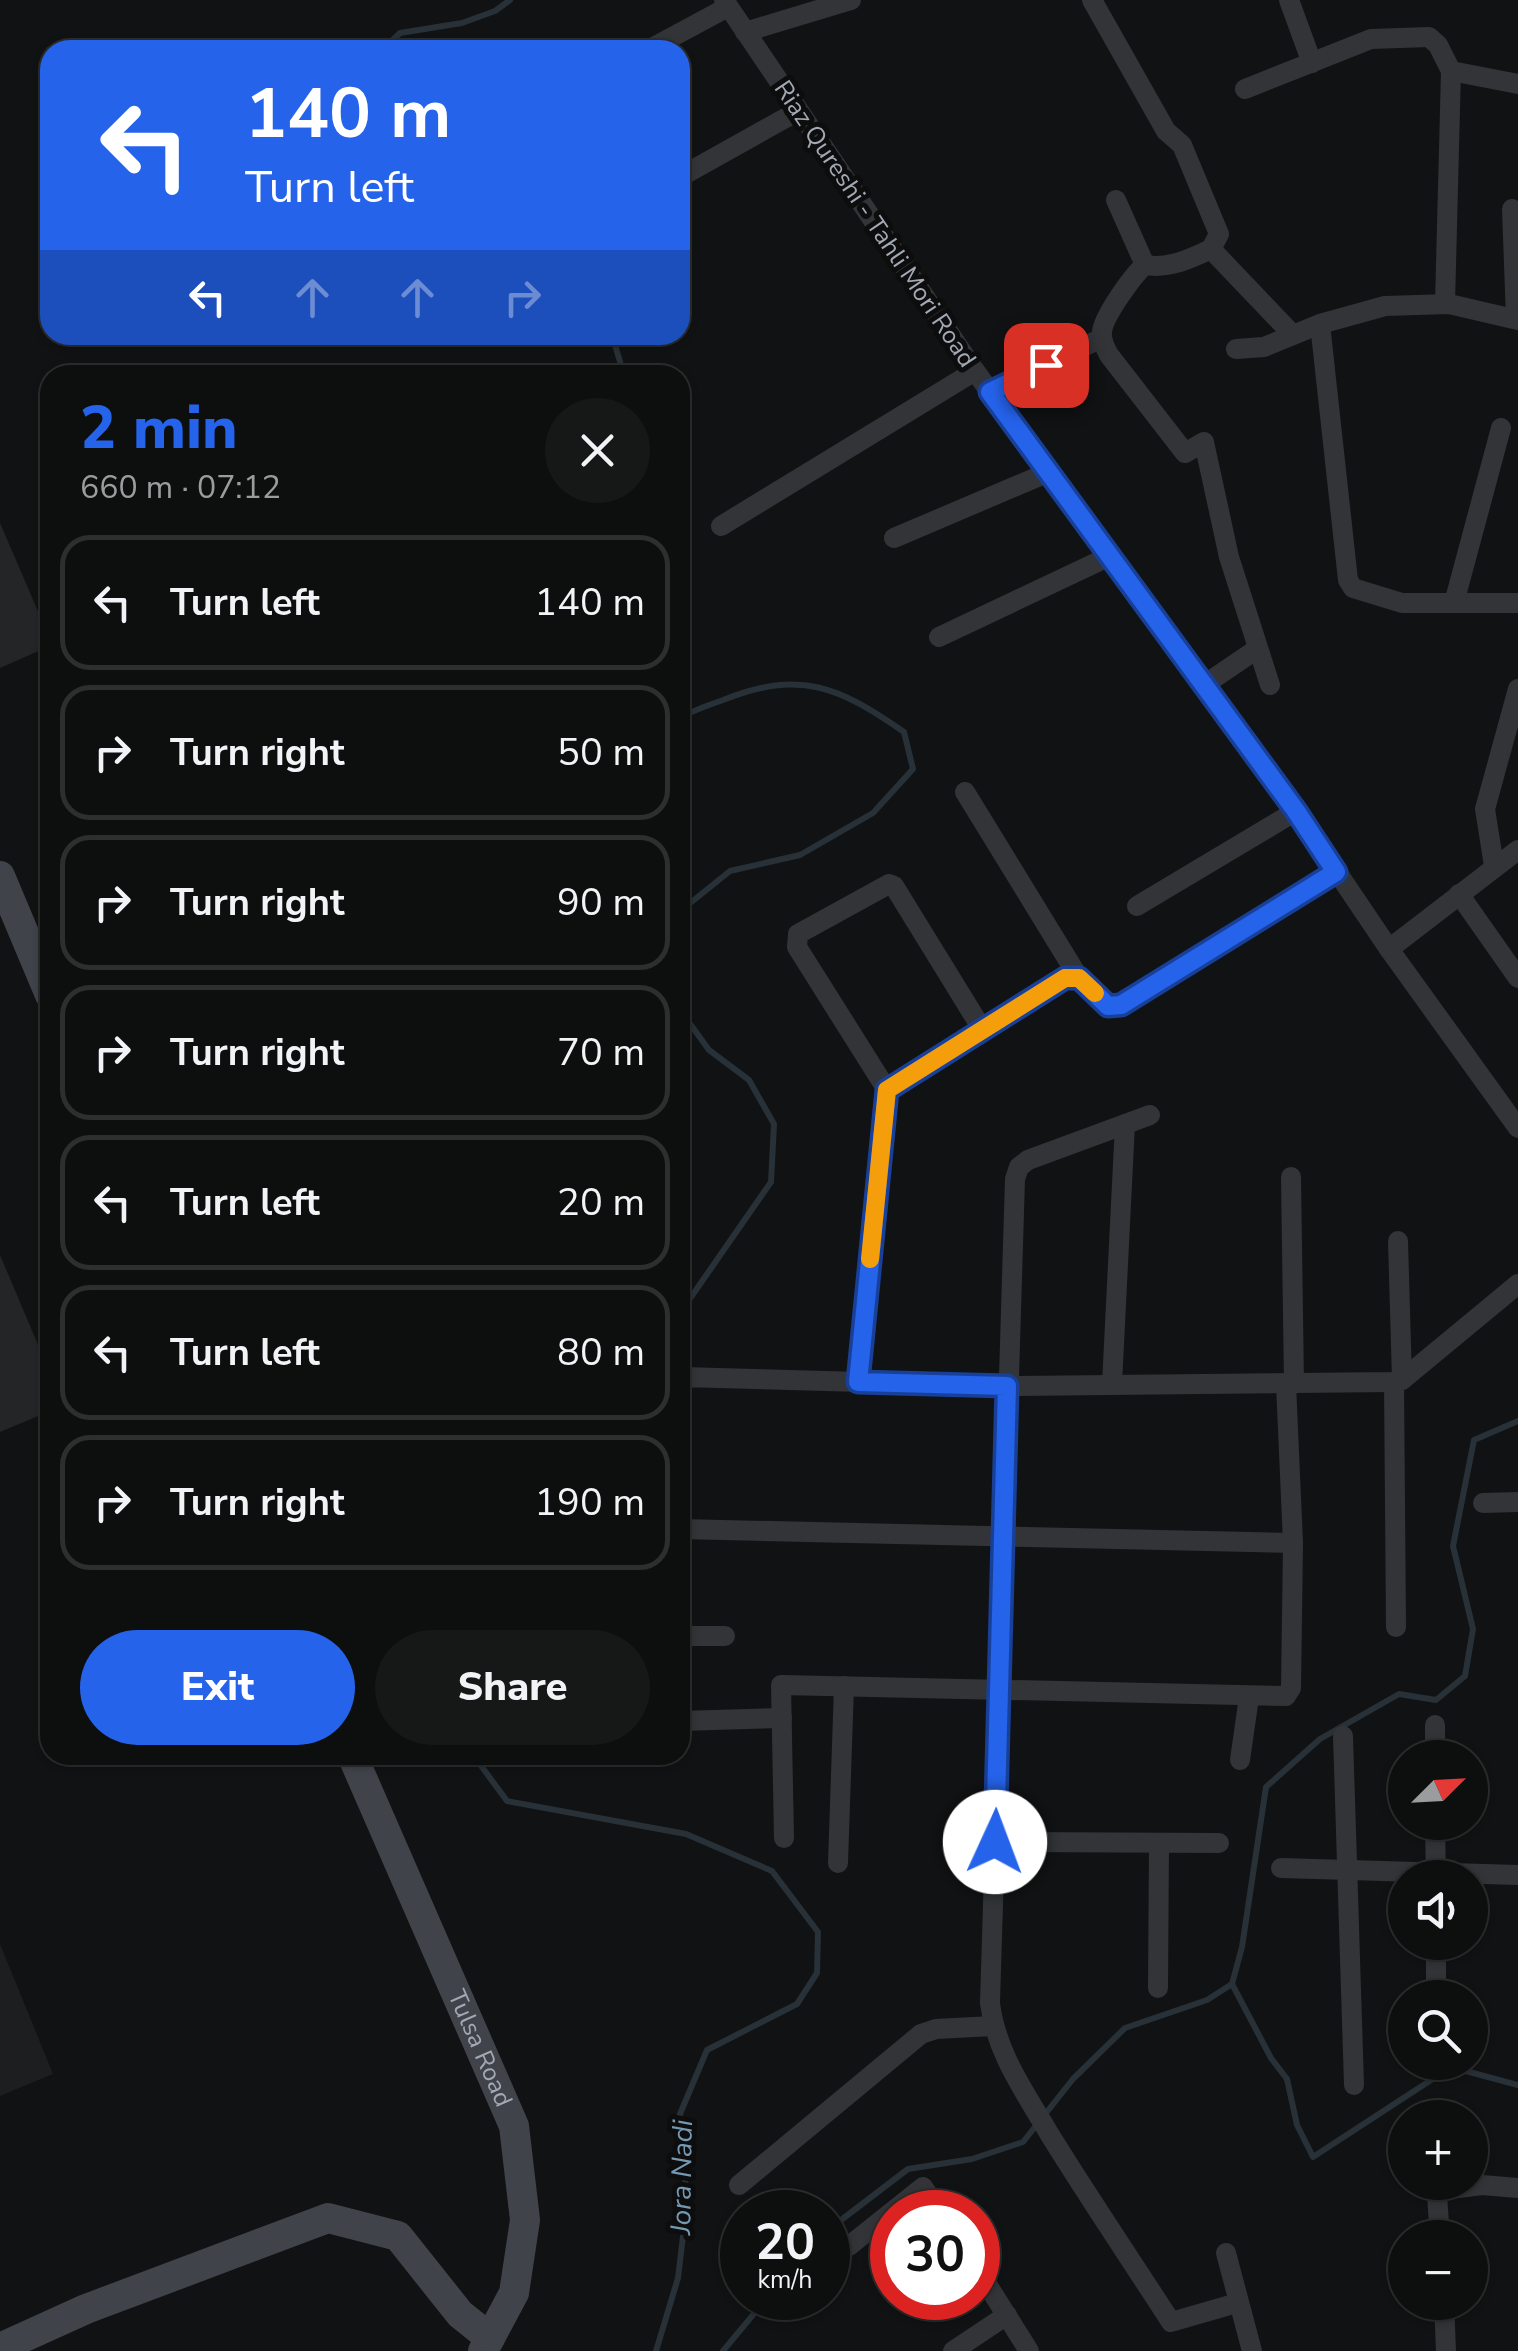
<!DOCTYPE html>
<meta charset="utf-8">
<style>
:root{--surface:#0d0e0e;--page:#161717;--text:#f1f3f6;--muted:#9a9c9e;--line:#2d2e2e;--accent:#2563eb}
body{margin:0;font-family:"Nunito Sans",sans-serif;background:var(--page);color:var(--text);height:100vh;display:flex;flex-direction:column;font-size:38px;white-space:nowrap}
*{box-sizing:border-box;margin:0}
p{font-size:32px;color:var(--muted)}
.icon{flex:none;width:55px;height:55px;fill:none;stroke:currentColor;stroke-width:2;stroke-linecap:round;stroke-linejoin:round}
.map{position:relative;flex:1;overflow:hidden}
.sheet{position:absolute;left:40px;top:365px;width:650px;height:1400px;display:flex;flex-direction:column;background:var(--surface);border-radius:30px;box-shadow:0 2px 8px #0004,0 0 0 2px var(--line)}
.sheet>*{flex:none}
.top-card{position:absolute;left:40px;top:40px;width:650px;height:305px;border-radius:30px;box-shadow:0 2px 8px #0004,0 0 0 2px var(--line);background:#2563eb;color:#fff;overflow:hidden}
.needle{width:65px;rotate:66deg}
.buttons{position:absolute;left:1388px;top:1740px;display:grid;gap:20px}
.buttons a{display:grid;place-items:center;width:100px;height:100px;border-radius:50%;background:var(--surface);box-shadow:0 2px 8px #0004,0 0 0 2px var(--line);font-size:50px}
.speed{position:absolute;left:720px;top:2190px;display:flex;gap:20px;font-size:50px;font-weight:700;text-align:center}
.speed>*{display:grid;place-content:center;width:130px;height:130px;border-radius:50%;background:var(--surface);box-shadow:0 2px 8px #0004,0 0 0 2px var(--line);line-height:1}
.speed small{font-size:25px;font-weight:400}
.speed .limit{border:15px solid #d22;background:#fff;color:#111}
.pin{position:absolute;display:grid;place-items:center;width:85px;height:85px;color:#fff;margin:-42px;border-radius:20px;box-shadow:0 5px 15px #0006}
.me{position:absolute;width:110px;margin:-55px;rotate:2deg;stroke-linejoin:round;filter:drop-shadow(0 0 8px #0008)}
.turn{display:flex;align-items:center;gap:35px;height:210px;padding:0 40px;font-size:45px}
.turn .icon{width:130px;height:130px;stroke-width:2.5}
.turn b{display:block;font-size:70px;line-height:85px}
.lanes{display:flex;align-items:center;height:95px;padding:0 40px;background:#0003;justify-content:center;gap:50px;direction:ltr}
.lanes .off{opacity:.35}
.round{display:grid;place-items:center;flex:none;width:105px;height:105px;border-radius:52px;background:var(--page)}
.head{display:flex;align-items:center;justify-content:space-between;height:170px;padding:0 40px}
h1{font-size:60px;font-weight:800;line-height:75px;color:var(--accent)}
.button{display:flex;gap:20px;margin-top:auto;padding:20px 40px}
.button a{flex:1;height:115px;border-radius:60px;background:var(--accent);color:#fff;font-size:40px;font-weight:800;line-height:115px;text-align:center}
.button a+a{background:var(--page);color:var(--text)}
ul{padding:0;list-style:none}
li{display:flex;align-items:center;gap:30px;height:135px;margin:0 20px 15px;padding:0 20px;border:5px solid var(--line);border-radius:30px}
li div{flex:1}
li b{display:block;font-size:38px}
li em{font-style:normal}
.map>svg:first-child{display:block}
.built{fill:#1d1e20}
.lines{fill:none;stroke-linecap:round;stroke-linejoin:round}
.stream{stroke:#273137;stroke-width:6}
.building{fill:#242527}
.street{stroke:#323438;stroke-width:20}
.secondary{stroke:#404349;stroke-width:30}
.route-casing{stroke:#184099;stroke-width:25}
.route{stroke:#2563eb;stroke-width:18}
.slow{stroke:#f59e0b;stroke-width:18}
.labels{text-anchor:middle;dominant-baseline:central;stroke-width:10;stroke-linejoin:round;paint-order:stroke}
.street-label{font-size:25px;fill:#a2a9b5;stroke:#0d0d0e}
.water-label{font-size:28px;font-style:italic;fill:#7699b3;stroke:#0d0d0e}
</style>
<div class="map">
<svg width="1518" height="2351" viewBox="0 0 1518 2351">
<rect width="100%" height="100%" fill="#111213"/>
<polygon class="built" points="0,1944 53,2074 0,2096"/>
<g class="lines">
<g class="stream">
<polyline points="382,50 400,33 462,23 495,11 510,0"/>
<polyline points="612,335 624,375"/>
<path d="M 680,718 C 693,710 709,705 723,700 C 801,669 839,687 904,732 L 913,769 L 873,813 L 800,855 L 730,871 L 684,908 L 680,917"/>
<polyline points="680,1010 709,1050 749,1080 774,1124 771,1182 680,1313"/>
<polyline points="478,1755 479,1763 507,1801 686,1834 772,1871 818,1932 817,1973 797,2004 707,2050 680,2114 687,2203 678,2278 656,2351"/>
<polyline points="1232,1984 1271,2058 1287,2079 1297,2125 1313,2157 1451,2067 1518,2085"/>
<polyline points="828,2230 908,2169 972,2159 1023,2142 1073,2079 1125,2028 1207,2000 1232,1984 1242,1947 1266,1787 1320,1739 1399,1694 1436,1700 1465,1676 1473,1629 1453,1546 1474,1440 1518,1421"/>
<polyline points="723,2351 767,2298"/>
</g>
</g>
<g class="building">
<polygon points="0,523 50,639 50,646 0,668"/>
<polygon points="0,1255 50,1373 50,1411 0,1432"/>
</g>
<g class="lines">
<g class="street">
<polyline points="724,0 975,371 1296,811 1389,949 1518,1128"/>
<polyline points="1092,0 1166,131 1182,145 1219,234 1211,249"/>
<polyline points="1289,0 1312,63"/>
<polyline points="745,32 851,0"/>
<polyline points="648,50 728,7"/>
<polyline points="1245,89 1371,39 1429,37 1438,45 1451,71 1518,84"/>
<polyline points="680,177 798,111"/>
<polyline points="1116,200 1145,265"/>
<polyline points="1512,209 1516,319"/>
<path d="M 1145,265 C 1133,275 1103,317 1102,332 C 1101,340 1105,348 1109,355 L 1185,453 L 1204,442 L 1229,557 L 1270,685"/>
<path d="M 1145,265 C 1169,269 1190,259 1211,249 L 1293,335"/>
<polyline points="1445,304 1451,71"/>
<polyline points="1320,324 1348,580 1353,588 1402,603 1518,603"/>
<polyline points="1236,349 1264,347 1320,324 1385,306 1449,304 1518,320"/>
<polyline points="990,391 1102,338"/>
<polyline points="721,526 975,371"/>
<polyline points="894,538 1049,472"/>
<polyline points="1454,603 1501,428"/>
<polyline points="939,637 1110,556"/>
<polyline points="1204,685 1257,649"/>
<polyline points="965,792 1079,978"/>
<polyline points="1494,866 1485,809 1518,689"/>
<polyline points="1459,894 1518,978"/>
<polyline points="1137,906 1296,811"/>
<polyline points="1389,949 1518,850"/>
<polyline points="887,1090 797,947 798,934 889,884 894,886 982,1029"/>
<path d="M 1150,1115 L 1028,1160 L 1019,1167 L 1015,1179 L 990,2003 C 996,2053 1025,2092 1050,2135 C 1089,2198 1131,2260 1171,2322 L 1237,2303"/>
<polyline points="1291,1177 1294,1384"/>
<polyline points="1398,1241 1402,1380"/>
<polyline points="858,1382 887,1090 1065,978 1079,978 1108,1006 1121,1005 1335,872"/>
<polyline points="1394,1382 1396,1627"/>
<polyline points="1112,1384 1125,1124"/>
<polyline points="681,1452 682,1377 1007,1386 1394,1382 1402,1380 1518,1284"/>
<polyline points="1483,1503 1518,1502"/>
<polyline points="680,1529 1293,1543"/>
<polyline points="680,1636 725,1636"/>
<polyline points="680,1721 782,1718"/>
<polyline points="1435,1725 1435,1758"/>
<polyline points="1343,1736 1354,2085"/>
<polyline points="511,1756 517,1755"/>
<polyline points="1240,1760 1249,1697"/>
<polyline points="1435,1822 1436,1878"/>
<polyline points="784,1838 781,1685 1286,1696 1291,1688 1293,1543 1286,1384"/>
<polyline points="995,1842 1219,1843"/>
<polyline points="838,1863 844,1686"/>
<polyline points="1281,1868 1518,1875"/>
<polyline points="1436,1942 1436,1998"/>
<polyline points="1158,1988 1159,1843"/>
<polyline points="739,2185 921,2034 936,2029 993,2026"/>
<polyline points="1440,2238 1437,2195 1442,2190 1482,2185 1518,2188"/>
<polyline points="849,2246 923,2187 940,2212"/>
<polyline points="1226,2253 1252,2351"/>
<polyline points="978,2270 1029,2351"/>
<polyline points="1444,2302 1446,2351"/>
<polyline points="953,2351 1007,2315"/>
</g>
<g class="secondary">
<polyline points="0,876 50,995"/>
<path id="s1" d="M 352,1755 L 514,2126 L 525,2220 L 514,2293 L 483,2351"/>
<polyline points="0,2348 86,2309 328,2218 398,2236 460,2314 490,2338"/>
</g>
</g>
<g class="lines">
<defs>
<polyline id="route" points="995,1842 1007,1386 858,1382 887,1090 1065,978 1079,978 1108,1006 1121,1005 1336,872 1296,811 990,392 1046,365"/>
</defs>
<use href="#route" class="route-casing"/>
<use href="#route" class="route"/>
<polyline class="slow" points="870,1259 887,1090 1065,978 1079,978 1095,993"/>
</g>
<g class="labels">
<g class="street-label">
<text transform="translate(875 224) rotate(56)">Riaz Qureshi - Tahli Mori Road</text>
<text stroke="none"><textPath href="#s1" startOffset="320">Tulsa Road</textPath></text>
</g>
<g class="water-label">
<text transform="translate(682 2177) rotate(-89)">Jora Nadi</text>
</g>
</g>
</svg>
<div class="buttons">
<a><svg class="needle" viewBox="-14 -14 28 28"><path d="M0-13l5 13h-10z" fill="#e53935"/><path d="M0 13l5-13h-10z" fill="#9a9c9e"/></svg></a>
<a><svg class="icon" aria-label="sound" viewBox="0 0 24 24"><path d="M4 9h4l5-4v14l-5-4H4zM17 9q2 3 0 6"/></svg></a>
<a><svg class="icon" aria-label="search" viewBox="0 0 24 24"><circle cx="10" cy="10" r="6"/><path d="M15 15l6 6"/></svg></a>
<a>+</a>
<a>−</a>
</div>
<div class="speed"><div>20<small>km/h</small></div><div class="limit">30</div></div>
<div class="pin" style="left:1046px;top:365px;background:#d93025"><svg class="icon" aria-label="arrive" viewBox="0 0 24 24"><path d="M6 21V4h12l-3 4 3 4H6"/></svg></div>
<svg class="me" style="left:995px;top:1842px" viewBox="-20 -20 40 40"><circle r="19" fill="#fff"/><path d="M0-13L10 11 0 6-10 11z" fill="#2563eb"/></svg>
<div class="top-card">
<div class="turn"><svg class="icon" aria-label="left" viewBox="0 0 24 24"><path d="M17 20v-9H6M10 6l-5 5 5 5"/></svg><div><b>140 m</b>Turn left</div></div>
<div class="lanes"><svg class="icon" aria-label="left" viewBox="0 0 24 24"><path d="M17 20v-9H6M10 6l-5 5 5 5"/></svg><svg class="icon off" aria-label="ahead" viewBox="0 0 24 24"><path d="M12 20V5M6 11l6-6 6 6"/></svg><svg class="icon off" aria-label="ahead" viewBox="0 0 24 24"><path d="M12 20V5M6 11l6-6 6 6"/></svg><svg class="icon off" aria-label="right" viewBox="0 0 24 24"><path d="M7 20v-9h11M14 6l5 5-5 5"/></svg></div>
</div>
<section class="sheet">
<div class="head"><div><h1>2 min</h1><p>660 m · 07:12</p></div><a class="round"><svg class="icon" aria-label="close" viewBox="0 0 24 24"><path d="M6 6l12 12M18 6L6 18"/></svg></a></div>
<ul>
<li><svg class="icon" aria-label="left" viewBox="0 0 24 24"><path d="M17 20v-9H6M10 6l-5 5 5 5"/></svg><div><b>Turn left</b></div><em>140 m</em></li>
<li><svg class="icon" aria-label="right" viewBox="0 0 24 24"><path d="M7 20v-9h11M14 6l5 5-5 5"/></svg><div><b>Turn right</b></div><em>50 m</em></li>
<li><svg class="icon" aria-label="right" viewBox="0 0 24 24"><path d="M7 20v-9h11M14 6l5 5-5 5"/></svg><div><b>Turn right</b></div><em>90 m</em></li>
<li><svg class="icon" aria-label="right" viewBox="0 0 24 24"><path d="M7 20v-9h11M14 6l5 5-5 5"/></svg><div><b>Turn right</b></div><em>70 m</em></li>
<li><svg class="icon" aria-label="left" viewBox="0 0 24 24"><path d="M17 20v-9H6M10 6l-5 5 5 5"/></svg><div><b>Turn left</b></div><em>20 m</em></li>
<li><svg class="icon" aria-label="left" viewBox="0 0 24 24"><path d="M17 20v-9H6M10 6l-5 5 5 5"/></svg><div><b>Turn left</b></div><em>80 m</em></li>
<li><svg class="icon" aria-label="right" viewBox="0 0 24 24"><path d="M7 20v-9h11M14 6l5 5-5 5"/></svg><div><b>Turn right</b></div><em>190 m</em></li>
</ul>
<div class="button"><a>Exit</a><a>Share</a></div>
</section>
</div>
